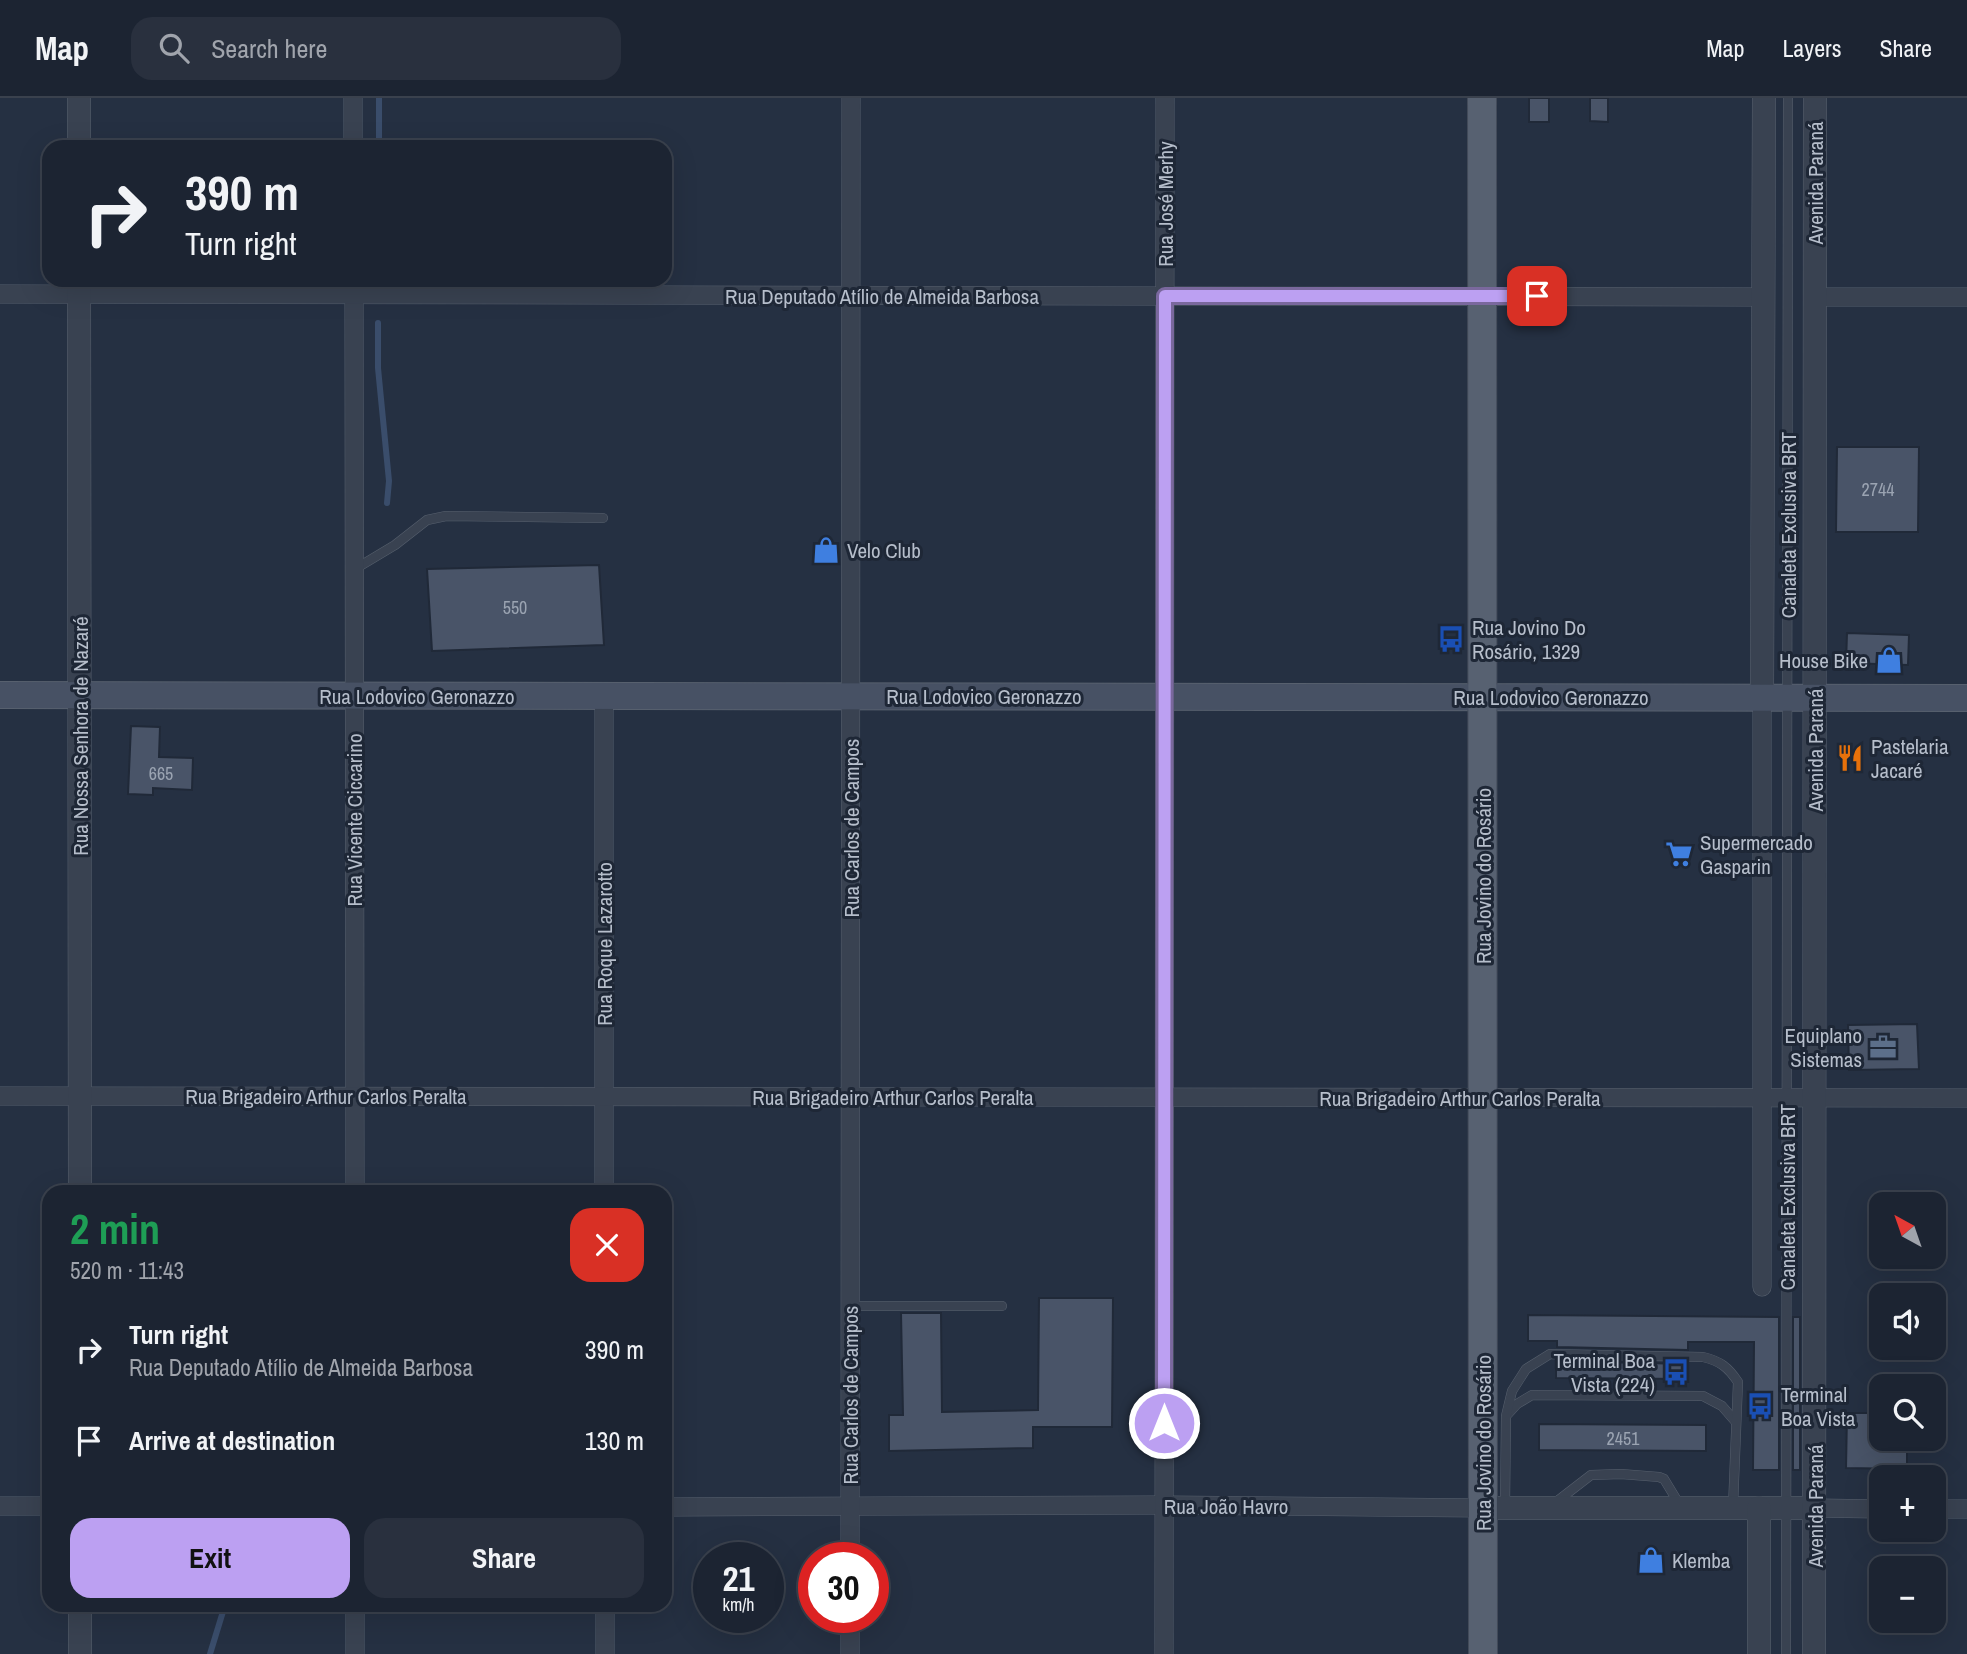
<!DOCTYPE html>
<meta charset="utf-8">
<style>
:root{--surface:#1c2432;--page:#29303e;--text:#f1f3f6;--muted:#a0a4ac;--line:#3a414d;--accent:#bca0f2}
body{margin:0;font-family:"Archivo Narrow",sans-serif;background:var(--page);color:var(--text);height:100vh;display:flex;flex-direction:column;font-size:26px;white-space:nowrap}
*{box-sizing:border-box;margin:0}
p{font-size:23px;color:var(--muted)}
.icon{flex:none;width:38px;height:38px;fill:none;stroke:currentColor;stroke-width:2;stroke-linecap:round;stroke-linejoin:round}
.map{position:relative;flex:1;overflow:hidden}
.details{position:absolute;left:42px;top:1087px;width:630px;height:427px;display:flex;flex-direction:column;background:var(--surface);border-radius:21px;box-shadow:0 7px 28px #0002,0 0 0 2px var(--line)}
.details>*{flex:none}
.hud{position:absolute;left:42px;top:42px;width:630px;height:147px;border-radius:21px;box-shadow:0 7px 28px #0002,0 0 0 2px var(--line);background:#1c2432;color:var(--text);overflow:hidden}
.needle{width:46px;rotate:320deg}
.controls{position:absolute;left:1869px;top:1094px;display:grid;gap:14px}
.controls a{display:grid;place-items:center;width:77px;height:77px;border-radius:14px;background:var(--surface);box-shadow:0 7px 28px #0002,0 0 0 2px var(--line);font-size:35px}
.speed{position:absolute;left:693px;top:1444px;display:flex;gap:14px;font-size:35px;font-weight:700;text-align:center}
.speed>*{display:grid;place-content:center;width:91px;height:91px;border-radius:50%;background:var(--surface);box-shadow:0 7px 28px #0002,0 0 0 2px var(--line);line-height:1}
.speed small{font-size:18px;font-weight:400}
.speed .limit{border:10px solid #d22;background:#fff;color:#111}
.pin{position:absolute;display:grid;place-items:center;width:60px;height:60px;color:#fff;margin:-30px;border-radius:14px;box-shadow:0 4px 10px #0006}
.me{position:absolute;width:77px;margin:-38px;rotate:0deg;stroke-linejoin:round;filter:drop-shadow(0 0 5px #0008)}
.turn{display:flex;align-items:center;gap:24px;height:147px;padding:0 28px;font-size:32px}
.turn .icon{width:91px;height:91px;stroke-width:2.5}
.turn b{display:block;font-size:49px;line-height:60px}
.round{display:grid;place-items:center;flex:none;width:74px;height:74px;border-radius:21px;background:var(--page)}
.overview{display:flex;align-items:center;justify-content:space-between;height:119px;padding:0 28px}
h1{font-size:42px;font-weight:700;line-height:52px;color:#1e9e55}
.button{display:flex;gap:14px;margin-top:auto;padding:14px 28px}
.button a{flex:1;height:80px;border-radius:21px;background:var(--accent);color:#111;font-size:28px;font-weight:700;line-height:80px;text-align:center}
.button a+a{background:var(--page);color:var(--text)}
ul{padding:0;list-style:none}
li{display:flex;align-items:center;gap:21px;height:91px;padding:0 28px}
li div{flex:1}
li b{display:block;font-size:26px}
li em{font-style:normal}
header{display:flex;align-items:center;gap:42px;box-sizing:border-box;height:98px;padding:0 35px;background:var(--surface);border-bottom:2px solid var(--line)}
header strong{font-size:33px}
nav{display:flex;gap:38px;margin-inline-start:auto;font-size:24px}
.search{width:490px;height:63px;background:var(--page);display:flex;align-items:center;gap:18px;box-sizing:border-box;padding:0 24px;border-radius:21px;color:var(--muted);font-size:26px}
.map>svg:first-child{display:block}
.lines{fill:none;stroke-linecap:round;stroke-linejoin:round}
.stream{stroke:#3a4d6b;stroke-width:6}
.building{fill:#495468;stroke:#202938;stroke-width:2}
.service-casing{stroke:#57606e;stroke-width:10}
.minor-casing{stroke:#57606e;stroke-width:19}
.tertiary-casing{stroke:#57606e;stroke-width:24}
.secondary-casing{stroke:#57606e;stroke-width:28}
.primary-casing{stroke:#434b5a;stroke-width:30}
.service{stroke:#394251;stroke-width:9}
.minor{stroke:#394251;stroke-width:18}
.tertiary{stroke:#394251;stroke-width:23}
.secondary{stroke:#475164;stroke-width:26}
.primary{stroke:#576171;stroke-width:28}
.route-casing{stroke:#7a689d;stroke-width:18}
.route{stroke:#bca0f2;stroke-width:12}
.labels{text-anchor:middle;dominant-baseline:central;stroke-width:6;stroke-linejoin:round;paint-order:stroke}
.number-label{font-size:18px;fill:#9ba4b2}
.street-label{font-size:21px;fill:#b6becb;stroke:#1e2736}
.poi-label{font-size:21px;fill:#b6becb;stroke:#1e2736;text-anchor:start}
</style>
<header>
<strong>Map</strong>
<div class="search"><svg class="icon" aria-label="search" viewBox="0 0 24 24"><circle cx="10" cy="10" r="6"/><path d="M15 15l6 6"/></svg>Search here</div>
<nav><a>Map</a><a>Layers</a><a>Share</a></nav>
</header>
<div class="map">
<svg width="1967" height="1556" viewBox="0 0 1967 1556">
<rect width="100%" height="100%" fill="#253042"/>
<g class="lines">
<g class="stream">
<polyline points="379,49 379,0"/>
<polyline points="378,225 378,270 389,383 387,405"/>
<polyline points="210,1556 225,1507"/>
</g>
</g>
<g class="building">
<rect x="1529" y="0" width="20" height="24"/>
<polygon points="1590,0 1608,0 1608,24 1590,23"/>
<polygon points="1837,349 1919,349 1918,434 1836,434"/>
<polygon points="599,467 604,547 432,553 427,471"/>
<polygon points="1847,535 1909,537 1908,567 1846,565"/>
<polygon points="131,628 160,629 159,659 193,660 192,692 153,690 153,697 128,696"/>
<polygon points="1917,926 1919,971 1849,972 1848,927"/>
<polygon points="1039,1200 1113,1200 1112,1329 1033,1329 1033,1350 889,1353 889,1317 903,1317 901,1215 941,1215 942,1314 1038,1312"/>
<polygon points="1528,1217 1779,1219 1779,1372 1753,1372 1754,1244 1688,1244 1688,1252 1557,1249 1557,1243 1528,1243"/>
<rect x="1793" y="1219" width="7" height="153"/>
<polygon points="1556,1263 1688,1266 1688,1281 1556,1280"/>
<polygon points="1847,1315 1881,1315 1881,1345 1907,1345 1907,1371 1846,1370"/>
<polygon points="1539,1326 1706,1327 1706,1353 1539,1352"/>
</g>
<g class="lines">
<defs>
<g id="service">
<polyline points="355,471 395,447 427,422 446,418 603,420"/>
<polyline points="850,1208 1002,1208"/>
<polyline points="1508,1316 1517,1306 1532,1297 1703,1298 1722,1308 1735,1323"/>
<polyline points="1556,1404 1591,1377 1621,1376 1659,1379 1664,1381 1681,1409"/>
<path d="M 1505,1409 L 1506,1318 L 1512,1293 L 1526,1271 L 1550,1256 L 1703,1259 C 1720,1263 1728,1269 1738,1284 L 1733,1409"/>
<polyline points="1786,1556 1788,0"/>
</g>
<g id="minor">
<polyline points="353,0 353,49"/>
<polyline points="354,182 355,1094"/>
<polyline points="0,196 1764,199"/>
<polyline points="1814,199 1967,199"/>
<polyline points="604,598 604,1094"/>
<polyline points="0,998 1967,1000"/>
<polyline points="1762,1189 1762,599"/>
<polyline points="0,1408 49,1408"/>
<polyline points="665,1409 1164,1407 1483,1410"/>
<polyline points="1815,1410 1881,1411"/>
<polyline points="1934,1411 1967,1411"/>
<polyline points="850,1460 851,0"/>
<polyline points="355,1507 355,1556"/>
<polyline points="605,1507 605,1556"/>
<polyline points="850,1556 850,1519"/>
<polyline points="1164,1556 1165,0"/>
</g>
<g id="tertiary">
<polyline points="79,0 79,49"/>
<polyline points="79,182 80,1094"/>
<polyline points="1762,599 1764,0"/>
<polyline points="1483,1410 1815,1410"/>
<polyline points="1759,1410 1759,1556"/>
<polyline points="80,1507 80,1556"/>
<polyline points="1814,1556 1815,0"/>
</g>
<polyline id="secondary" points="0,597 1967,600"/>
<polyline id="primary" points="1482,0 1483,1556"/>
</defs>
<use href="#service" class="service-casing"/>
<use href="#minor" class="minor-casing"/>
<use href="#tertiary" class="tertiary-casing"/>
<use href="#secondary" class="secondary-casing"/>
<use href="#primary" class="primary-casing"/>
<use href="#service" class="service"/>
<use href="#minor" class="minor"/>
<use href="#tertiary" class="tertiary"/>
<use href="#secondary" class="secondary"/>
<use href="#primary" class="primary"/>
</g>
<g class="lines">
<defs>
<polyline id="route" points="1164,1325 1165,198 1537,198"/>
</defs>
<use href="#route" class="route-casing"/>
<use href="#route" class="route"/>
</g>
<defs>
<symbol id="shop-bare" viewBox="-9 -9 18 18"><path d="M-5-2.5h2.3a2.7 3.5 0 0 1 5.4 0H5L5.5 6h-11ZM-1.5-2.5h3a1.5 2.3 0 0 0-3 0Z" fill="#3f7fe0" stroke="#1e2736" stroke-width="2.5" paint-order="stroke"/></symbol>
<symbol id="bus-bare" viewBox="-9 -9 18 18"><path d="M-5-6H5V4H4V6H2V4H-2V6H-4V4H-5ZM-3.5-4V0h7V-4ZM-3.5 1.2v1.5H-2V1.2ZM2 1.2v1.5H3.5V1.2Z" fill="#1a4fb4" stroke="#1e2736" stroke-width="2.5" paint-order="stroke"/></symbol>
<symbol id="restaurant-bare" viewBox="-9 -9 18 18"><path d="M-5-6h1v4h1v-4h1v4h1v-4h1v5L-1.5 .5V6h-2V.5L-5-1ZM5-6V6H3V1.5H1.5Q1.5-4 5-6Z" fill="#e8710a" stroke="#1e2736" stroke-width="2.5" paint-order="stroke"/></symbol>
<symbol id="supermarket-bare" viewBox="-9 -9 18 18"><path d="M-6-5.5h2.5l.6 2H6L4.5 2H-2.5L-4.4-4H-6ZM-1.5 3.2a1.3 1.3 0 1 0 .1 0ZM3 3.2a1.3 1.3 0 1 0 .1 0Z" fill="#3f7fe0" stroke="#1e2736" stroke-width="2.5" paint-order="stroke"/></symbol>
<symbol id="office-bare" viewBox="-9 -9 18 18"><path d="M-6-3h4V-5.5h4V-3h4V5H-6ZM-1-4.5V-3h2v-1.5ZM-6 0V1H6V0Z" fill="#5c6f8a" stroke="#1e2736" stroke-width="2.5" paint-order="stroke"/></symbol>
</defs>
<g fill-rule="evenodd">
<use href="#shop-bare" x="807" y="433" width="38" height="38"/>
<use href="#bus-bare" x="1432" y="522" width="38" height="38"/>
<use href="#shop-bare" x="1870" y="543" width="38" height="38"/>
<use href="#restaurant-bare" x="1831" y="641" width="38" height="38"/>
<use href="#supermarket-bare" x="1660" y="737" width="38" height="38"/>
<use href="#office-bare" x="1864" y="930" width="38" height="38"/>
<use href="#bus-bare" x="1657" y="1255" width="38" height="38"/>
<use href="#bus-bare" x="1741" y="1289" width="38" height="38"/>
<use href="#shop-bare" x="1632" y="1443" width="38" height="38"/>
</g>
<g class="labels">
<g class="number-label">
<text x="1878" y="391">2744</text>
<text x="515" y="509">550</text>
<text x="161" y="675">665</text>
<text x="1623" y="1340">2451</text>
</g>
<g class="street-label">
<text transform="translate(1815 85) rotate(-90)">Avenida Paraná</text>
<text transform="translate(1165 106) rotate(-90)">Rua José Merhy</text>
<text x="882" y="198">Rua Deputado Atílio de Almeida Barbosa</text>
<text transform="translate(1788 427) rotate(-90)">Canaleta Exclusiva BRT</text>
<text x="417" y="598">Rua Lodovico Geronazzo</text>
<text x="984" y="598">Rua Lodovico Geronazzo</text>
<text x="1551" y="599">Rua Lodovico Geronazzo</text>
<text transform="translate(80 638) rotate(-90)">Rua Nossa Senhora de Nazaré</text>
<text transform="translate(1815 652) rotate(-90)">Avenida Paraná</text>
<text transform="translate(354 722) rotate(-90)">Rua Vicente Ciccarino</text>
<text transform="translate(851 730) rotate(-90)">Rua Carlos de Campos</text>
<text transform="translate(1483 778) rotate(-90)">Rua Jovino do Rosário</text>
<text transform="translate(604 846) rotate(-90)">Rua Roque Lazarotto</text>
<text x="326" y="998">Rua Brigadeiro Arthur Carlos Peralta</text>
<text x="893" y="999">Rua Brigadeiro Arthur Carlos Peralta</text>
<text x="1460" y="1000">Rua Brigadeiro Arthur Carlos Peralta</text>
<text transform="translate(1787 1099) rotate(-90)">Canaleta Exclusiva BRT</text>
<text transform="translate(850 1297) rotate(-90)">Rua Carlos de Campos</text>
<text transform="translate(1483 1345) rotate(-90)">Rua Jovino do Rosário</text>
<text x="1226" y="1408">Rua João Havro</text>
<text transform="translate(1815 1408) rotate(-90)">Avenida Paraná</text>
</g>
<g class="poi-label">
<text x="847" y="452">Velo Club</text>
<text x="1472" y="529">Rua Jovino Do<tspan x="1472" dy="24">Rosário, 1329</tspan></text>
<text x="1868" y="562" text-anchor="end">House Bike</text>
<text x="1871" y="648">Pastelaria<tspan x="1871" dy="24">Jacaré</tspan></text>
<text x="1700" y="744">Supermercado<tspan x="1700" dy="24">Gasparin</tspan></text>
<text x="1862" y="937" text-anchor="end">Equiplano<tspan x="1862" dy="24">Sistemas</tspan></text>
<text x="1655" y="1262" text-anchor="end">Terminal Boa<tspan x="1655" dy="24">Vista (224)</tspan></text>
<text x="1781" y="1296">Terminal<tspan x="1781" dy="24">Boa Vista</tspan></text>
<text x="1672" y="1462">Klemba</text>
</g>
</g>
</svg>
<div class="controls">
<a><svg class="needle" viewBox="-14 -14 28 28"><path d="M0-13l5 13h-10z" fill="#e53935"/><path d="M0 13l5-13h-10z" fill="#a0a4ac"/></svg></a>
<a><svg class="icon" aria-label="sound" viewBox="0 0 24 24"><path d="M4 9h4l5-4v14l-5-4H4zM17 9q2 3 0 6"/></svg></a>
<a><svg class="icon" aria-label="search" viewBox="0 0 24 24"><circle cx="10" cy="10" r="6"/><path d="M15 15l6 6"/></svg></a>
<a>+</a>
<a>−</a>
</div>
<div class="speed"><div>21<small>km/h</small></div><div class="limit">30</div></div>
<div class="pin" style="left:1537px;top:198px;background:#d93025"><svg class="icon" aria-label="arrive" viewBox="0 0 24 24"><path d="M6 21V4h12l-3 4 3 4H6"/></svg></div>
<svg class="me" style="left:1164px;top:1325px" viewBox="-20 -20 40 40"><circle r="17" fill="#bca0f2" stroke="#fff" stroke-width="3"/><path d="M0-11L8 9 0 5-8 9z" fill="#fff"/></svg>
<div class="hud">
<div class="turn"><svg class="icon" aria-label="right" viewBox="0 0 24 24"><path d="M7 20v-9h11M14 6l5 5-5 5"/></svg><div><b>390 m</b>Turn right</div></div>
</div>
<section class="details">
<div class="overview"><div><h1>2 min</h1><p>520 m · 11:43</p></div><a class="round" style="background:#d93025;color:#fff"><svg class="icon" aria-label="close" viewBox="0 0 24 24"><path d="M6 6l12 12M18 6L6 18"/></svg></a></div>
<ul>
<li><svg class="icon" aria-label="right" viewBox="0 0 24 24"><path d="M7 20v-9h11M14 6l5 5-5 5"/></svg><div><b>Turn right</b><p>Rua Deputado Atílio de Almeida Barbosa</p></div><em>390 m</em></li>
<li><svg class="icon" aria-label="arrive" viewBox="0 0 24 24"><path d="M6 21V4h12l-3 4 3 4H6"/></svg><div><b>Arrive at destination</b></div><em>130 m</em></li>
</ul>
<div class="button"><a>Exit</a><a>Share</a></div>
</section>
</div>
